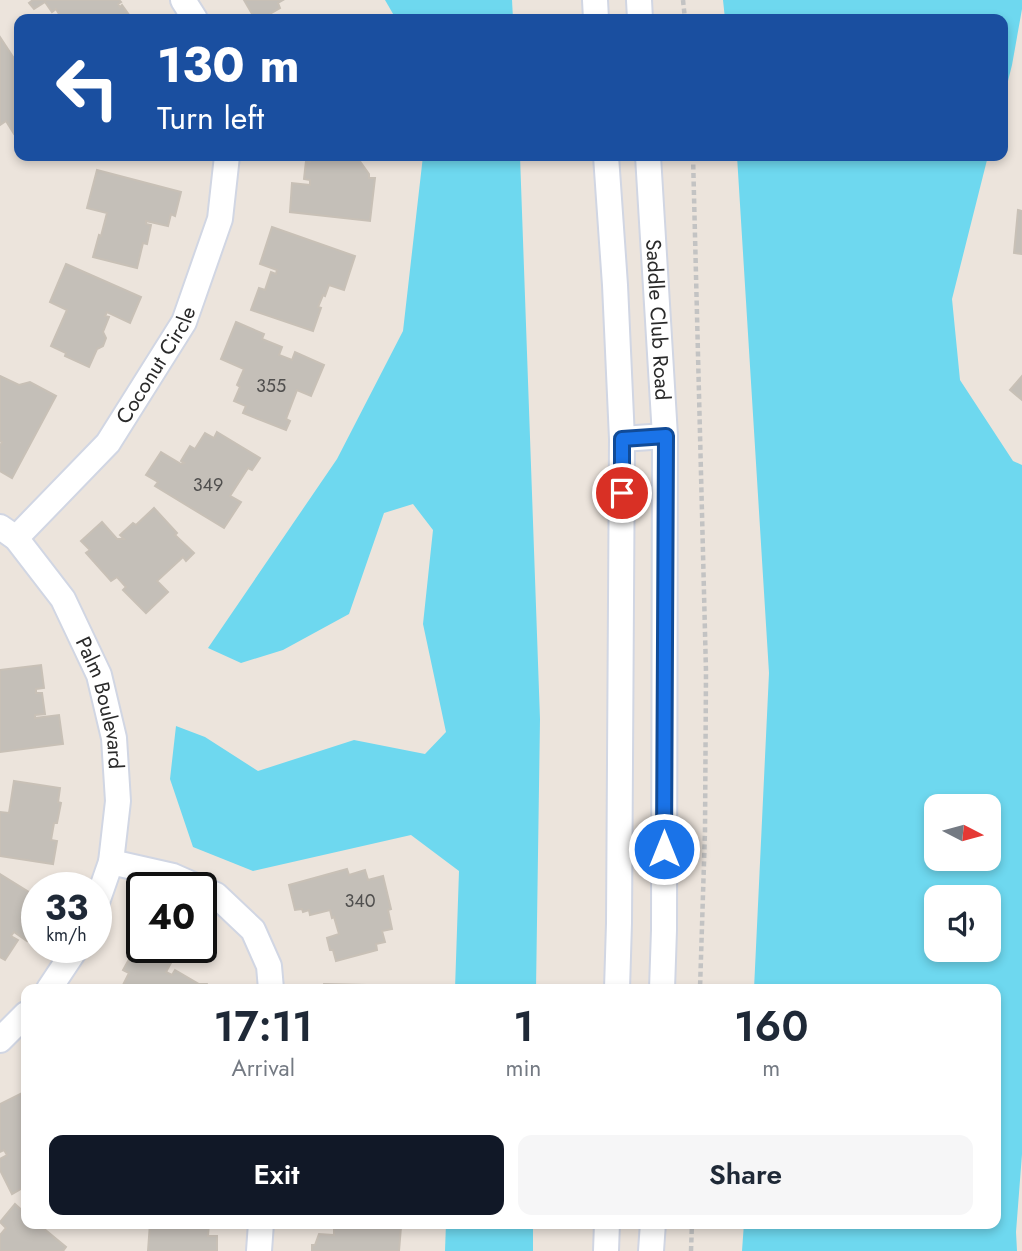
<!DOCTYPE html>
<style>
:root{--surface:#fff;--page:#f6f6f7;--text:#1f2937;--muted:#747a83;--accent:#111827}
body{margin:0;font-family:Jost,sans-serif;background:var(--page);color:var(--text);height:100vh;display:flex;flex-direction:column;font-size:26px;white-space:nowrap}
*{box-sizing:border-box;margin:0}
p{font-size:23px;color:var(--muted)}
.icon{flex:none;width:38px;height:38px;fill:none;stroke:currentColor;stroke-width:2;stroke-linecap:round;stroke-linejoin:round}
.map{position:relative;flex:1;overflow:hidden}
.details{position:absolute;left:21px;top:984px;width:980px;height:245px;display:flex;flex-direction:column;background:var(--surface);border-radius:14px;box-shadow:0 4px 10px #0003}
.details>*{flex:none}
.hud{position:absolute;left:14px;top:14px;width:994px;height:147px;border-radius:14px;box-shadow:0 4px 10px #0003;background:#1a4fa0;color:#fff;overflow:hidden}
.needle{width:46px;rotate:96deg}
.tools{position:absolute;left:924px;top:794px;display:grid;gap:14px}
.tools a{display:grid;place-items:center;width:77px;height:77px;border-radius:14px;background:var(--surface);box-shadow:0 4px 10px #0003;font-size:35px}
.speed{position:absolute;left:21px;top:872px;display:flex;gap:14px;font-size:35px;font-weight:700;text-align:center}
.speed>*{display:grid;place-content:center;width:91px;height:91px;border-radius:50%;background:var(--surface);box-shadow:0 4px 10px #0003;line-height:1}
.speed small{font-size:18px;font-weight:400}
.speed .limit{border:4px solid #111;border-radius:10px;background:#fff;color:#111}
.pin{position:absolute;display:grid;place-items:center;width:60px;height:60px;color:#fff;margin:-30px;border:4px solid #fff;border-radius:50%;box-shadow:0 2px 7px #0007}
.me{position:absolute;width:77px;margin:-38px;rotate:0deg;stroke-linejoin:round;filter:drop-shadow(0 0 5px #0008)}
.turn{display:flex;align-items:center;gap:24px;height:147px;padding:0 28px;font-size:32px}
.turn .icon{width:91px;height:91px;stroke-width:2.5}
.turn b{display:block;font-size:49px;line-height:60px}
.eta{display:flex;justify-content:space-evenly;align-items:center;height:119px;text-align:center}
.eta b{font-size:42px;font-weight:600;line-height:49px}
.primary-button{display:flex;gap:14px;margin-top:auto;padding:14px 28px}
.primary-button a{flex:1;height:80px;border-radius:14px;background:var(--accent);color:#fff;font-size:28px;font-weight:600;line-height:80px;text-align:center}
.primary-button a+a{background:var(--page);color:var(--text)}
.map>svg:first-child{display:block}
.water{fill:#6ed8ef;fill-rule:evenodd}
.building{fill:#c4bfb8;stroke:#c8c0b6;stroke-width:2}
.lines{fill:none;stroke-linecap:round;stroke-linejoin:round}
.minor-casing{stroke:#d1d6e3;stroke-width:28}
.path{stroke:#c3c3c3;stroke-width:4.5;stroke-dasharray:5 3.5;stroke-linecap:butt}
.minor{stroke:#fff;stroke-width:24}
.route-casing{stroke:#114b97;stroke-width:18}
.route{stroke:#1a73e8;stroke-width:12}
.labels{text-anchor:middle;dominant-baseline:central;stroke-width:7;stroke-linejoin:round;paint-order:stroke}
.number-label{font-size:18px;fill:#504f4e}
.street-label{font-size:21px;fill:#2a2a2a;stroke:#fff}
</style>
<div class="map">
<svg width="1022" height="1251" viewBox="0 0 1022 1251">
<rect width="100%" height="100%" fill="#ece4dc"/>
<g class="water">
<polygon points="385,0 512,0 513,19 396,19"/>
<polygon points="723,0 1022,0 1022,9 1012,65 1003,101 1003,19 725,19"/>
<polygon points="423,156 520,156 540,719 536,989 455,989 459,871 411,835 253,871 193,847 170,779 176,726 205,737 258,771 354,740 425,754 446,732 423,624 433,530 413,504 384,513 349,614 283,650 241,663 208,648 337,459 403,331"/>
<path d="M 737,156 L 988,156 L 952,299 L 960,380 L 1013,461 L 1022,465 L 1022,1154 L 1016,1232 L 1017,1251 L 742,1251 L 744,1223 L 996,1223 L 996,989 L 754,989 L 769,673 ZM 936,807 L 989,807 L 989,859 L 936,859 ZM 936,898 L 989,898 L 989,950 L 936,950 Z"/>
<polygon points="446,1223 533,1223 533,1251 445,1251"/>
</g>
<g class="building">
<polygon points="33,0 119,0 121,2 118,4 120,7 122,5 132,19 62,19 56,9 52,12 45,2 34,9 29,3"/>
<polygon points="244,0 283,0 278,3 280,8 261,19 255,19"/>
<polygon points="0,37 19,66 19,131 14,134 6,121 0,125"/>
<polygon points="311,156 356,156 356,160 359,160 369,174 369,178 375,178 370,221 290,212 292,183 310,185 310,180 304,179 306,161 310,162"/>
<polygon points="97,170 181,192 175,216 171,214 168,226 146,221 146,224 151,225 147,244 143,243 137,268 93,257 99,235 101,236 107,213 87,208"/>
<polygon points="1018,210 1022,211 1022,254 1014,253"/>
<polygon points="272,227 355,256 344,290 329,285 325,296 323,295 318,307 321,308 313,331 251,310 259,288 265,290 271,272 276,274 277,270 260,264"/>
<polygon points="66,264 141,297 130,323 107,312 105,316 109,317 103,332 106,338 103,346 97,349 89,367 65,356 66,353 51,346 67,310 50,302"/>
<polygon points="236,322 264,334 262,339 282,347 279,355 292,360 295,352 324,365 311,396 297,390 286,419 290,421 286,430 243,413 246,406 234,401 240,387 237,385 244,369 221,359"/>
<polygon points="0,376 19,385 30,382 56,396 12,478 0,471 0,446 2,442 0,441"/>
<polygon points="1022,376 1022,400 1010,390"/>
<polygon points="217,432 260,458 252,470 248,468 230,496 241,502 224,528 155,486 158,482 146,475 161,452 181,464 184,463 181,461 190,446 195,449 205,433 214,438"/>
<polygon points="154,508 177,533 175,535 194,553 186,561 183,557 157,581 168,592 146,613 123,590 126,587 117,577 111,581 86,553 90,550 81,541 102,522 117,539 124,539 120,535 133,523 136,525"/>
<polygon points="41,665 44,688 36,689 36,693 42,693 45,714 35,715 35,718 59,715 63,744 0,752 0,670"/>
<polygon points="14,781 60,788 58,802 61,803 57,823 54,823 51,840 57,841 53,864 0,856 0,812 9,813"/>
<polygon points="347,869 349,875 365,870 368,880 383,876 391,909 388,910 392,929 382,931 385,942 376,944 377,950 336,961 333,950 330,950 327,938 339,934 334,917 332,918 330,910 310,915 309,910 303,912 302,909 295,910 289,885"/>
<polygon points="0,874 37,897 37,926 27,941 14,932 11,936 18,940 5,960 0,957"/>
<polygon points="142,936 142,947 168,947 177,952 166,972 172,975 175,970 199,984 207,984 209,989 121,989 129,973 123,970"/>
<polygon points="324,984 408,986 408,989 323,989"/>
<polygon points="26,1091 26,1186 12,1194 0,1170 0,1159 7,1155 4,1150 0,1152 0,1104"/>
<polygon points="15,1204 26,1214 26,1223 37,1223 66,1247 63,1251 0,1251 0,1235 6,1228 0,1222"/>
<polygon points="150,1223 209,1223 208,1236 217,1236 217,1251 148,1251"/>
<polygon points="330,1223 386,1223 386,1226 401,1227 399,1251 312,1251 312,1245 315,1245 319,1234 334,1235 334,1228 329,1228"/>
</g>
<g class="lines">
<defs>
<g id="minor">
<polyline points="183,0 195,19"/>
<polyline points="595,0 596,19"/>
<polyline points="639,0 640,19"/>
<polyline points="606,156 615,285 622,439 619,923 617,989"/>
<path id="s1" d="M 648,156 L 665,436 L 664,930 L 662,989"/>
<polyline points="622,439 665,436"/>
<path id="s2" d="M 0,527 L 16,538 L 63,599 L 99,675 L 114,738 L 118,801 L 111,862 L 96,905"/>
<path id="s3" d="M 16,538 L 108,443 L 184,322 L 220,219 L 227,156"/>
<polyline points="111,862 173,876 198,887"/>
<polyline points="201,889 216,895 253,930 269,966 271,989"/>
<polyline points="49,989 77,947"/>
<polyline points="0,1040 26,1014"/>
<polyline points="259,1251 261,1223"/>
<polyline points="606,1251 607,1223"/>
<polyline points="651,1251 653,1223"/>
</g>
</defs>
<use href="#minor" class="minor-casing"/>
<g class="path">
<polyline points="683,0 685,19"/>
<polyline points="693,156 706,672 705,831 700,989"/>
<polyline points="691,1251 692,1223"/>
</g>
<use href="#minor" class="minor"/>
</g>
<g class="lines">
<defs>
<polyline id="route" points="622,493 622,439 666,436 664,849"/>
</defs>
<use href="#route" class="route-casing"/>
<use href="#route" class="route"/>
</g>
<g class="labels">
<g class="number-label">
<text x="271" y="386">355</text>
<text x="208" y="485">349</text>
<text x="360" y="901">340</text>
</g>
<g class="street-label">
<text stroke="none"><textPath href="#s1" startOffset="164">Saddle Club Road</textPath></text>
<text stroke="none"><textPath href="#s3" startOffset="224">Coconut Circle</textPath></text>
<text stroke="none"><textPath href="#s2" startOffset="208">Palm Boulevard</textPath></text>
</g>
</g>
</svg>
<div class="tools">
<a><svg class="needle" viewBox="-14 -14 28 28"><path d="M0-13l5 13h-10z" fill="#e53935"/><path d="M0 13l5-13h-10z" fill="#747a83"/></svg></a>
<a><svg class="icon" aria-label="sound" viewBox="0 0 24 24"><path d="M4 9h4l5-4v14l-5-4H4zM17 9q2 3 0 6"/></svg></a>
</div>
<div class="speed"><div>33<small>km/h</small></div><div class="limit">40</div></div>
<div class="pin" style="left:622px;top:493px;background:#d93025"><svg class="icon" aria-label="arrive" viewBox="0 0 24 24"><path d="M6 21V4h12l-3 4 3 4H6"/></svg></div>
<svg class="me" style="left:664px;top:849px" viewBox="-20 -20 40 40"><circle r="17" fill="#1a73e8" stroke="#fff" stroke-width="3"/><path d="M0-11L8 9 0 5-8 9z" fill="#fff"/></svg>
<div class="hud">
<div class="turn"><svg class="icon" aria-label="left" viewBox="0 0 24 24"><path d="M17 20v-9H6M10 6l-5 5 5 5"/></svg><div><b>130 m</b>Turn left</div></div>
</div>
<section class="details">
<div class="eta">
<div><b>17:11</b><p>Arrival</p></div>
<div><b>1</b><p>min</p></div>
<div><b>160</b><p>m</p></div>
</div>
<div class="primary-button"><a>Exit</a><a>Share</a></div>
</section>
</div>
